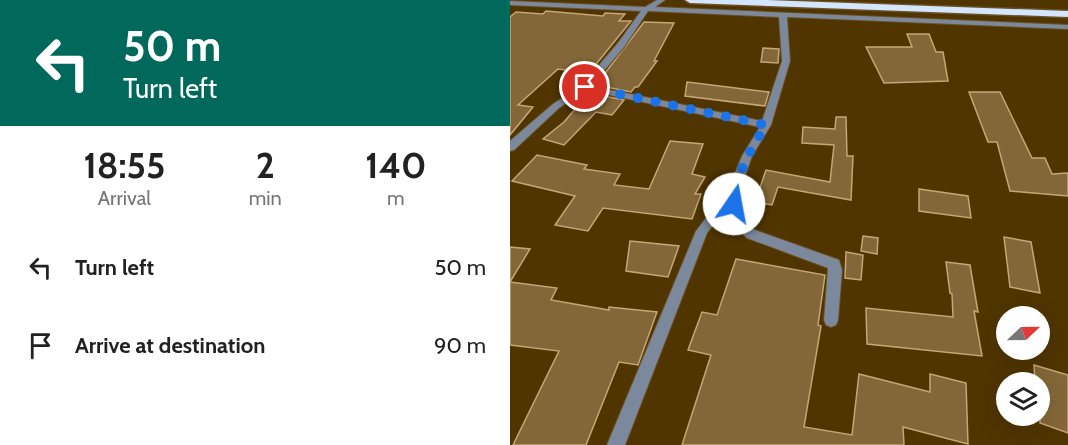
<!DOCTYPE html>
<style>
:root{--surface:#fff;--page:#f6f6f6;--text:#222;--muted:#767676}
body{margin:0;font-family:Cabin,sans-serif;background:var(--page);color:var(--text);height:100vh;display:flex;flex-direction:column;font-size:22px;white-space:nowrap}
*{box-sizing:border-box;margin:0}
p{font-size:20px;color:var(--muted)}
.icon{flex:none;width:33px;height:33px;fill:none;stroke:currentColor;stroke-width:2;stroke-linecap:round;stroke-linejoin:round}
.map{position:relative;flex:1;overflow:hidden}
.side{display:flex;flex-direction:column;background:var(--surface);width:510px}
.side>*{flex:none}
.top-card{background:#00695c;color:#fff;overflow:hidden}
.needle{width:39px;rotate:68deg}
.fabs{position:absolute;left:486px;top:306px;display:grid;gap:12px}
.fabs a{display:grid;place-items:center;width:54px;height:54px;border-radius:50%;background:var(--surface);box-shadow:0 6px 24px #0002;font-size:30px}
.pin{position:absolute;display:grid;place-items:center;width:51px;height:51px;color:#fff;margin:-26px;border:3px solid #fff;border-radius:50%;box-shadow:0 2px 6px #0007}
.me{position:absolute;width:66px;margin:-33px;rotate:12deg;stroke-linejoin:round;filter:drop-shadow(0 0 4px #0008)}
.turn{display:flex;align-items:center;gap:21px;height:126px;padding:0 24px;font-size:27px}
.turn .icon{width:78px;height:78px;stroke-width:2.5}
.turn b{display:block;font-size:42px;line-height:51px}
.eta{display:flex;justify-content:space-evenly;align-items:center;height:102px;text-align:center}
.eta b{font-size:36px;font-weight:700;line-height:42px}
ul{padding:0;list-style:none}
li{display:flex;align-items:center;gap:18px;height:78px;padding:0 24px}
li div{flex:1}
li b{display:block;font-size:22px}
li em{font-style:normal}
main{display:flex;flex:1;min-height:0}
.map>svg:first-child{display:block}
.building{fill:#846738;stroke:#c5a676;stroke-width:1.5}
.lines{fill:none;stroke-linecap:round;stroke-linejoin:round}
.minor-casing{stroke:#6b5121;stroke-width:2}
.trunk-casing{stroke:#6b5121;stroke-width:3}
.minor{fill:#7c899c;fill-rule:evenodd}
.trunk{fill:#d4e5fe;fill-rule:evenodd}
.route{stroke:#1a73e8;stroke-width:10;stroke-dasharray:0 18}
</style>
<main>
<section class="side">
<div class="top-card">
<div class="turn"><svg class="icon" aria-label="left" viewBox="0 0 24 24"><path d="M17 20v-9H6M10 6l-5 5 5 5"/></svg><div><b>50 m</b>Turn left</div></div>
</div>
<div class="eta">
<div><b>18:55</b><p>Arrival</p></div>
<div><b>2</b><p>min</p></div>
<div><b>140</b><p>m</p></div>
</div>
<ul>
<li><svg class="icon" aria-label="left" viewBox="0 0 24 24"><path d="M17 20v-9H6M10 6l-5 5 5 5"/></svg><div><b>Turn left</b></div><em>50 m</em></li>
<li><svg class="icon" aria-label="arrive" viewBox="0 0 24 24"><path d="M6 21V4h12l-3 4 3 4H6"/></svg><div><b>Arrive at destination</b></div><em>90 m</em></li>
</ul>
</section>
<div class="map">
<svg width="558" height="445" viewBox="0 0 558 445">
<rect width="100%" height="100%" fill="#503500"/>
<g class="building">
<polygon points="36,11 93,16 95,13 115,14 109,21 121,21 79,73 48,69 8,105 23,107 0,135 0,17 6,12 33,14"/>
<polygon points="134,22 164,23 144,61 147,61 128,87 125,87 121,92 86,85"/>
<polygon points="397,34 419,34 426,52 433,52 438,81 374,83 356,47 402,47"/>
<polygon points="253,48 269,49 268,63 251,62"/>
<polygon points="177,82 259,92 255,106 175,96"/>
<polygon points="459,92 490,92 522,158 535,158 542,174 558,173 558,196 500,191 487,142 478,142"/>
<polygon points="79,93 114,100 102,115 86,112 54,145 33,139 54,122"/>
<polygon points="326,117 336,117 337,156 343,156 341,200 268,187 262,205 245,202 256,170 320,182 324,145 292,143 293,127 325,129"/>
<polygon points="160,141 193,144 182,174 195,177 185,194 191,194 182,219 93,208 78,231 45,225 65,196 2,181 27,155 77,165 74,169 110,174 104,185 139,189"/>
<polygon points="409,189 458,196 461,218 409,211"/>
<polygon points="353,236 368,238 367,254 351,251"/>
<polygon points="494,237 521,242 530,293 500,287"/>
<polygon points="120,241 169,246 158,277 116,271"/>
<polygon points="0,247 20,249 0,282"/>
<polygon points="336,252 353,255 351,280 335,278"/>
<polygon points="226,259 315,275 308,325 311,326 294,427 342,435 349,374 420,392 420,374 456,383 458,444 393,427 394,445 172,445 201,355 178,350 192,312 207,315"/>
<polygon points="436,262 460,265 468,312 464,311 472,356 357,344 356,308 443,317 442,294 440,293"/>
<polygon points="0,282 47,288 41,300 99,310 99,307 147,312 128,365 109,362 76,445 3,445 49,351 0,345"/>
<polygon points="524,365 558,375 558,433 530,423 530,382 525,382"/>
</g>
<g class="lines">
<defs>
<path id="minor" d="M 147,0 L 155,0 L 145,7 L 558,25 L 558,29 L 277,17 L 280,61 L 261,125 L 242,156 L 230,190 L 231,215 L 234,221 L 245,230 L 329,260 L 332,270 L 328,320 L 326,325 L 321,327 L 316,325 L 314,320 L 318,268 L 237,238 L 222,224 L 218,206 L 197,233 L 115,445 L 97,445 L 186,231 L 219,188 L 232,156 L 250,127 L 76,90 L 49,108 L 4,150 L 0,151 L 0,141 L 43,104 L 72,85 L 108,43 L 131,11 L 0,5 L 0,1 L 135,7 ZM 138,11 L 269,17 L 272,61 L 252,121 L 81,86 L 114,47 Z"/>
<polygon id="trunk" points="175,0 257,0 558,11 558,17 180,3"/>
</defs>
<use href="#minor" class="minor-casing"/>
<use href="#trunk" class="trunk-casing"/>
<use href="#minor" class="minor"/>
<use href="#trunk" class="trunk"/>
</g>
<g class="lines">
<path class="route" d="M 75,87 L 256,125 C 241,149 225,175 224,204"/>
</g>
</svg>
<div class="fabs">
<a><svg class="needle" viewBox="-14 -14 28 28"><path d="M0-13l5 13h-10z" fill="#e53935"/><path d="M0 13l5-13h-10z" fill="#767676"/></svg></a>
<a><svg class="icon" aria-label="layers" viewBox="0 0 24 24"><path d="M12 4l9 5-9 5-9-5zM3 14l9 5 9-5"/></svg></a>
</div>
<div class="pin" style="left:75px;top:87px;background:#d93025"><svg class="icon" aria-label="arrive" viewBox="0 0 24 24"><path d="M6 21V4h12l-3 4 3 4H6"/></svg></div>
<svg class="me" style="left:224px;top:204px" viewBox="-20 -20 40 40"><circle r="19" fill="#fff"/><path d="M0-13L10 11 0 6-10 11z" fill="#1a73e8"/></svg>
</div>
</main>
